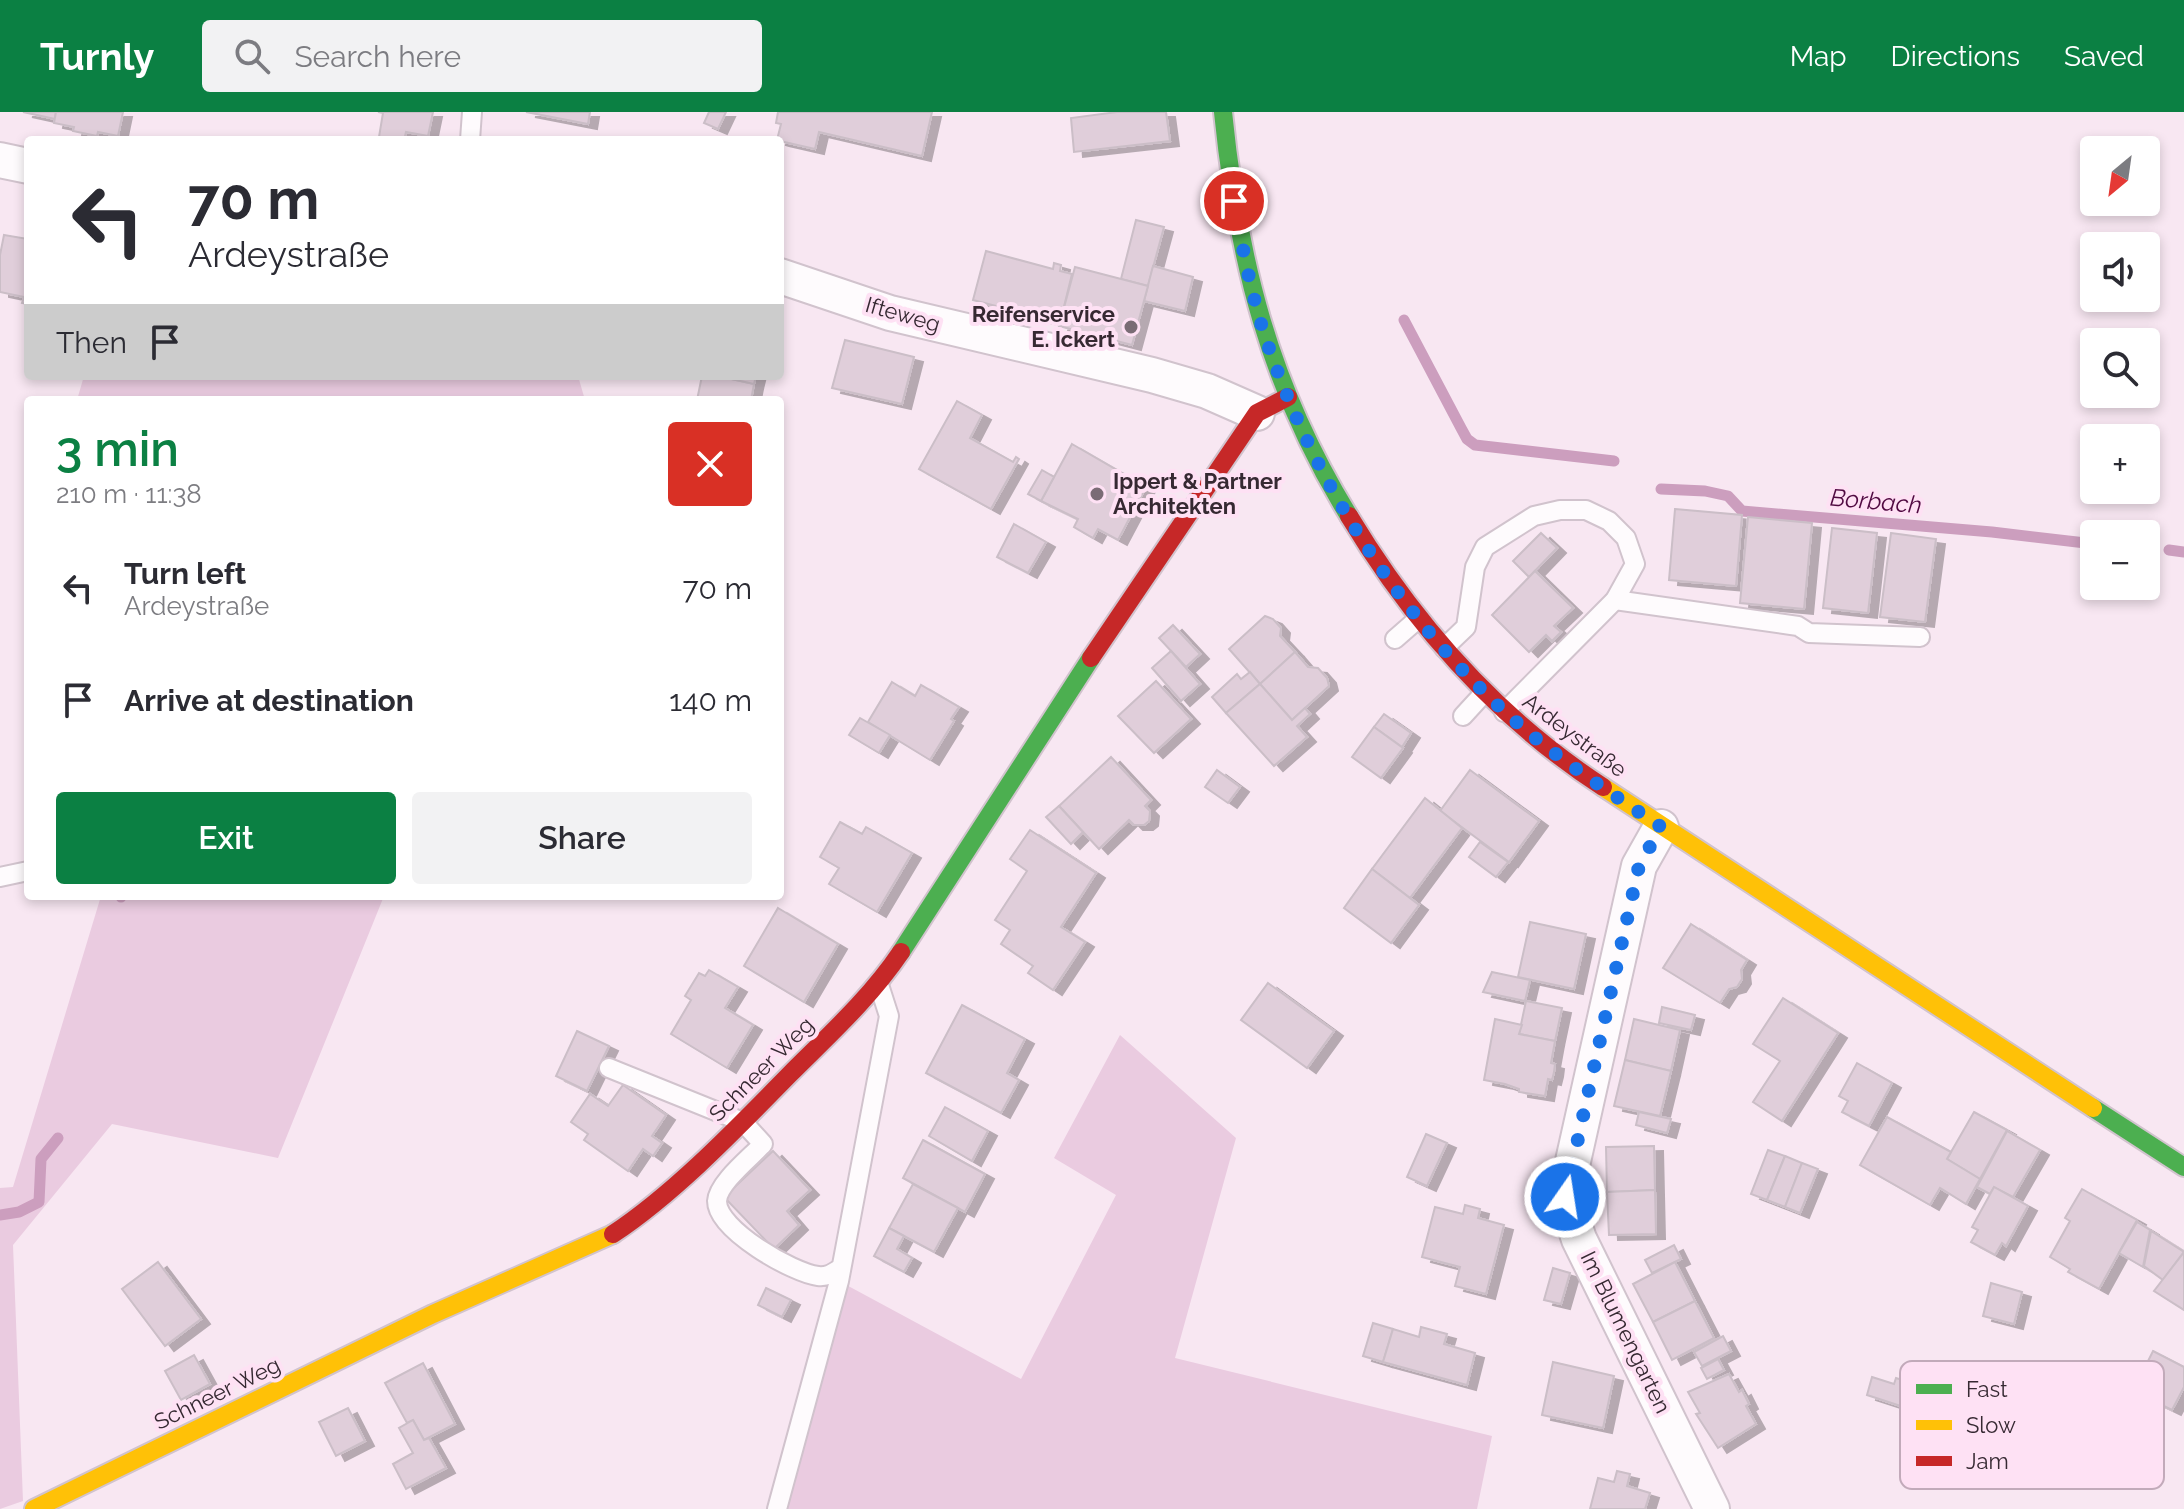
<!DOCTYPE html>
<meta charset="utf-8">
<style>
:root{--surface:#fff;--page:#f2f2f3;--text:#2b2b33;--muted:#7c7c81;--accent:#0b8043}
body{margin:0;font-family:Raleway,sans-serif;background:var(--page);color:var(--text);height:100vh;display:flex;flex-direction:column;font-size:30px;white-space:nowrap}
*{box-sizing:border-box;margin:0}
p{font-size:26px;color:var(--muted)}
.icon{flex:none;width:44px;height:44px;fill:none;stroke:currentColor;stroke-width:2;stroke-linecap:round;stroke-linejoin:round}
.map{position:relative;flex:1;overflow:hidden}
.sheet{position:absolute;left:24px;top:284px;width:760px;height:504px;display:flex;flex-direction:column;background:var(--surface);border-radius:8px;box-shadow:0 4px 12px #0003}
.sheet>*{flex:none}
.guide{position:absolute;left:24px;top:24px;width:760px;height:244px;border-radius:8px;box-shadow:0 4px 12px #0003;background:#fff;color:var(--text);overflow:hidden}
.needle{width:52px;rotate:209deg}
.fabs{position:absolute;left:2080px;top:24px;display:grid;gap:16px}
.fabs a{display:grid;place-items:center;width:80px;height:80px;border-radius:8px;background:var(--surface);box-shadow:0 4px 12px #0003;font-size:40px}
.pin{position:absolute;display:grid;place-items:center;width:68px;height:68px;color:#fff;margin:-34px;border:4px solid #fff;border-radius:50%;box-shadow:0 2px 8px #0007}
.me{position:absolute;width:88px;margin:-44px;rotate:13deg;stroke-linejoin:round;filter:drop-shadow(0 0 6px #0008)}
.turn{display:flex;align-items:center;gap:28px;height:168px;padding:0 32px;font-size:36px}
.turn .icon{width:104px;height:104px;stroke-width:2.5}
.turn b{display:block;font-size:56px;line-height:68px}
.then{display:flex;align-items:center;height:76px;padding:0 32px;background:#0003;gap:16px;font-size:30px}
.round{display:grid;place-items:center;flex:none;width:84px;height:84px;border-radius:8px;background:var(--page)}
.headline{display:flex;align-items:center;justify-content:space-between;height:136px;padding:0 32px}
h1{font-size:48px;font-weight:600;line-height:60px;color:var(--accent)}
.button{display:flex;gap:16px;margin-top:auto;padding:16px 32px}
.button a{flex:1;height:92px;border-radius:8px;background:var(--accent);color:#fff;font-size:32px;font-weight:600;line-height:92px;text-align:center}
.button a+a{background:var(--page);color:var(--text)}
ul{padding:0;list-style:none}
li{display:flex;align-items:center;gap:24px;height:112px;padding:0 32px}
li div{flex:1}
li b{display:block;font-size:30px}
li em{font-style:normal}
header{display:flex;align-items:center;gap:48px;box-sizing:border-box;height:112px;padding:0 40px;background:var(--accent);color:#fff}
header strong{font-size:38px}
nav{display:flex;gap:44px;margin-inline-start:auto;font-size:28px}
.search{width:560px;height:72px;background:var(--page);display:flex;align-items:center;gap:20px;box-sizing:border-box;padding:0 28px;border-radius:8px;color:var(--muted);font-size:30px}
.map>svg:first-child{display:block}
.green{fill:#eacbe0}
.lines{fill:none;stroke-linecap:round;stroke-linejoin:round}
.stream{stroke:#cc9ebe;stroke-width:11}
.building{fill:#e0ceda;stroke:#cbbec7;stroke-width:2;filter:url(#shadow)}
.lane-casing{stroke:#d1c3cd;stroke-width:22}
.street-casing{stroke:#d1c3cd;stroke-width:38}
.fast-casing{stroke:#d1c3cd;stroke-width:22}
.slow-casing{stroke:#d1c3cd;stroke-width:22}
.jam-casing{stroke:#d1c3cd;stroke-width:22}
.lane{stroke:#fefbfd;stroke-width:18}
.street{stroke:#fefbfd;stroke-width:34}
.fast{stroke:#4caf50;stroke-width:18}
.slow{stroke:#ffc107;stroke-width:18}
.jam{stroke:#c62828;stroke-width:18}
.route{stroke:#1a73e8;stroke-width:14;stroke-dasharray:0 25.2}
.poi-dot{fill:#7a6c75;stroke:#fee1f4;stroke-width:3}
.labels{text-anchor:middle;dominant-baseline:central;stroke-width:8;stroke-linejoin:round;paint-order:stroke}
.street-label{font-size:22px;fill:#362932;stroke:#fee1f4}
.poi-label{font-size:22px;font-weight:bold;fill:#362932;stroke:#fee1f4;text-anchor:end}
.water-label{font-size:24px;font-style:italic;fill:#510a42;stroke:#fee1f4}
.key{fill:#fee1f4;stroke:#c2aaba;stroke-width:2}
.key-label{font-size:22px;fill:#362932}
</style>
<header>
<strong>Turnly</strong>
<div class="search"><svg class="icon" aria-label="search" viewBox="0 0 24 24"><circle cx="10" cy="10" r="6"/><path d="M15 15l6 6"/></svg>Search here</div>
<nav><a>Map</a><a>Directions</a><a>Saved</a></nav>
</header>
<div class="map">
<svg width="2184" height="1397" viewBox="0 0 2184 1397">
<defs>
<filter id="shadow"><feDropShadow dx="9" dy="5" stdDeviation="0" flood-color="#0004"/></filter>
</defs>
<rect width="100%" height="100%" fill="#f8e7f2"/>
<g class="green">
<polygon points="84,264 578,264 585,288 77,288"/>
<polygon points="101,784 384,784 278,1046 112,1012 13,1133 23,1389 0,1397 0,1076 13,1075"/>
<polygon points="1120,923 1236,1026 1175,1246 1492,1324 1477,1397 777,1397 839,1169 1021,1267 1116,1083 1054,1046"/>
</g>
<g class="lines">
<g class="stream">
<polyline points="1404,208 1461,316 1467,327 1475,333 1614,349"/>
<polyline points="1661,377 1705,379 1728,384 1742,399 1992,420 2094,432"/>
<polyline points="2169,438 2184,440"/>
<polyline points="121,785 121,784"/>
<polyline points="0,1103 19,1100 39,1090 41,1047 58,1026"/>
</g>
</g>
<g class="building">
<polygon points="23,0 56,0 55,7"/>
<polygon points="56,0 123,0 118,24 98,20 97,24 73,19 74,15 54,11"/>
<polygon points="378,0 433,0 428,24 406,20 404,28 379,25 383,1"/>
<polygon points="526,0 590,0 588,12"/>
<polygon points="709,0 726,0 718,17 704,11"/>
<polygon points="778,0 932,0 922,44 819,20 815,37 780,29 777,28 781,12 776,11"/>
<polygon points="1166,0 1170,29 1074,40 1071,6 1117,0"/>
<polygon points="1136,108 1164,115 1148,174 1121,167"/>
<polygon points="4,123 28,127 28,192 22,191 24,185 0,180 0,143"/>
<polygon points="986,139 1053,157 1054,151 1061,153 1060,159 1072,162 1060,211 973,188"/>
<polygon points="1153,154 1193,165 1185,199 1144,189"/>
<polygon points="1075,155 1148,174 1132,233 1059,214"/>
<polygon points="845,228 914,245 902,292 832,276"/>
<polygon points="702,264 718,264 754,272 751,288 697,288"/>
<polygon points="718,264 756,264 754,272"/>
<polygon points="957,289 982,303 970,326 1013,350 1016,345 1019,347 991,397 919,357"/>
<polygon points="1072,332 1146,375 1118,428 1098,417 1093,426 1074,415 1078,407 1041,389"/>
<polygon points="1042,358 1054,365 1041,389 1028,382"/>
<polygon points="1675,397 1742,403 1736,474 1669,468"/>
<polygon points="1748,405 1812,411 1804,497 1740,491"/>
<polygon points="1014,412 1046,430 1028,461 997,445"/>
<polygon points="1832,416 1877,421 1868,501 1823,496"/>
<polygon points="1541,421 1557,436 1529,465 1513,449"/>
<polygon points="1891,421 1936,427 1925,510 1880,505"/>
<polygon points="1535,459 1573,496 1554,514 1561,520 1552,529 1546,523 1529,540 1492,503"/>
<polygon points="1265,504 1273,507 1281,516 1280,524 1295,540 1260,572 1229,537"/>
<polygon points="1173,513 1200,542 1186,555 1159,526"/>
<polygon points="1171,539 1200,572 1181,589 1152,556"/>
<polygon points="1295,540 1308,555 1318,556 1327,566 1329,574 1292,608 1260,572"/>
<polygon points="1250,560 1260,572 1226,601 1212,585 1237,562 1241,567"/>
<polygon points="1156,569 1191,607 1154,641 1118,604"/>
<polygon points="892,570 915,584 921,573 959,595 951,607 954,609 930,648 868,610"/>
<polygon points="1260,572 1292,608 1305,596 1310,602 1297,614 1307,625 1274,654 1226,601"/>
<polygon points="1384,602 1411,621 1402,635 1374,615"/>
<polygon points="860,606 890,623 879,641 849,623"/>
<polygon points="1374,615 1403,636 1381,666 1352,645"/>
<polygon points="1111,645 1151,688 1145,694 1150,699 1149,709 1144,713 1134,713 1129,708 1099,737 1059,694"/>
<polygon points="1217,658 1240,675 1228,691 1205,675"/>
<polygon points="1470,658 1539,709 1509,750 1440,699"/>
<polygon points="1425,686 1462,716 1410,786 1372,757"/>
<polygon points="1059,694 1083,720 1071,732 1046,705"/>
<polygon points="840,710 862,722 866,715 912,741 877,800 829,772 839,756 820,745"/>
<polygon points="1030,718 1096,761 1061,815 1085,830 1053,878 1028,861 1033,854 1001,832 1010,818 995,808 1027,759 1010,747"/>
<polygon points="1480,730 1508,750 1496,765 1469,745"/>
<polygon points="1372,757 1419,793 1391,831 1344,796"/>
<polygon points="778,796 838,832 804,890 744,854"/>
<polygon points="1530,810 1586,822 1574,877 1518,865"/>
<polygon points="1691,812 1747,848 1741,858 1742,867 1737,875 1729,877 1720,891 1663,856"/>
<polygon points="709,858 738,875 725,896 753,913 727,956 671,922 691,888 685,884 699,861 705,864"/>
<polygon points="1492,860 1530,868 1525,889 1483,880"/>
<polygon points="1268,871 1334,919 1307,956 1241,908"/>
<polygon points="1783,886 1838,921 1782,1009 1753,990 1780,949 1753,932"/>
<polygon points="1526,889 1562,896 1555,929 1519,922"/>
<polygon points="962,893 1025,927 1007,961 1019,968 1001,1001 926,961"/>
<polygon points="1662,895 1695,903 1691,918 1659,911"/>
<polygon points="1495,907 1522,913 1519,922 1555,929 1551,951 1555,952 1554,960 1552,968 1548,967 1545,984 1519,980 1519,977 1505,972 1484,968"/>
<polygon points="1634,907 1680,918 1671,959 1625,948"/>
<polygon points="577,919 609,934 587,979 556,964"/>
<polygon points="1625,948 1671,959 1660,1004 1614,994"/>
<polygon points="1857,951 1892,971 1869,1014 1842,1000 1848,989 1839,984"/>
<polygon points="623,973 666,1003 652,1024 662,1031 653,1044 643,1037 628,1059 584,1028 588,1022 571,1010 590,982 608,994"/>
<polygon points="945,995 988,1019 972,1049 929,1024"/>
<polygon points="1639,1000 1671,1007 1667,1021 1636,1013"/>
<polygon points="1974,1000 2007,1018 1980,1067 1947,1047"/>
<polygon points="1887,1005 1951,1040 1947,1047 1980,1067 1966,1092 1940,1076 1930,1093 1860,1053"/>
<polygon points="2007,1019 2040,1038 2013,1085 1994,1075 1990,1082 1977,1075"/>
<polygon points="1426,1022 1447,1031 1427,1074 1407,1065"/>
<polygon points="923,1028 985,1062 965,1100 903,1066"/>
<polygon points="1654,1034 1655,1078 1607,1080 1606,1035"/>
<polygon points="1768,1038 1785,1044 1767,1088 1751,1082"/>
<polygon points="773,1039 810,1078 787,1099 799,1113 774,1137 724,1085"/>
<polygon points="1785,1044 1802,1051 1785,1095 1767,1088"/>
<polygon points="1802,1051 1818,1057 1800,1101 1785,1095"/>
<polygon points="913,1072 958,1096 934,1140 889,1116"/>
<polygon points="1994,1075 2028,1094 2006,1134 2002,1131 1995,1143 1971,1130 1978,1118 1972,1115"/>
<polygon points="2082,1077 2137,1108 2099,1177 2068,1160 2070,1157 2050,1145 2070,1109 2065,1106"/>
<polygon points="1655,1078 1656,1122 1609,1123 1607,1080"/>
<polygon points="1465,1093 1480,1097 1478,1106 1504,1113 1486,1182 1455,1174 1460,1155 1422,1145 1435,1095 1463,1102"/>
<polygon points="2137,1110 2150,1118 2143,1155 2119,1141"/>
<polygon points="889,1116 904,1124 897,1137 912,1146 904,1160 874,1144"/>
<polygon points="2151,1119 2184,1140 2163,1168 2144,1154"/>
<polygon points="1674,1133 1681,1147 1652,1161 1645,1148"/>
<polygon points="2184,1140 2184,1198 2154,1179"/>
<polygon points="158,1150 201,1207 165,1234 122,1177"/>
<polygon points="1675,1150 1695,1189 1653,1210 1633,1172"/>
<polygon points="1553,1156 1570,1161 1561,1192 1544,1188"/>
<polygon points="1991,1171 2022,1180 2014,1212 1983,1204"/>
<polygon points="766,1176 791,1188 782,1205 758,1193"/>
<polygon points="1695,1189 1714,1226 1672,1248 1653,1210"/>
<polygon points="1373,1211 1393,1217 1383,1250 1363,1244"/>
<polygon points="1421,1215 1447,1222 1444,1232 1475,1241 1467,1273 1383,1250 1393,1217 1419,1225"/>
<polygon points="1723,1224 1731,1239 1702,1254 1694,1240"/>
<polygon points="2153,1239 2184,1255 2184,1275 2172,1298 2133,1279"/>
<polygon points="194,1243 210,1272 181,1288 165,1259"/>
<polygon points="1718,1247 1724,1258 1707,1267 1701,1256"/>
<polygon points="1553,1250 1614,1264 1603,1316 1542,1303"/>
<polygon points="423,1251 455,1312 424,1328 413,1308 407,1311 385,1271"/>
<polygon points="1729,1262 1739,1280 1742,1278 1749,1292 1746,1294 1756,1312 1718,1336 1696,1302 1700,1301 1688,1280"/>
<polygon points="1872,1265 1894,1272 1896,1266 1921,1274 1913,1298 1867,1283"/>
<polygon points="348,1296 365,1329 336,1344 319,1310"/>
<polygon points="413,1308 424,1328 429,1326 446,1356 406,1377 393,1352 413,1341 399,1316"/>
<polygon points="1617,1359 1630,1362 1627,1374 1650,1381 1645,1397 1590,1397 1598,1366 1614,1370"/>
</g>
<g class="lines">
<defs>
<g id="lane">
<polyline points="470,28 472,0"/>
<polyline points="1615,488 1798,514 1809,521 1920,525"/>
<polyline points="1395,527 1419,506"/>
<polyline points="1444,536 1466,515 1475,455 1485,435 1534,404 1560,398 1586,398 1609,409 1626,426 1635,452 1615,488 1504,600"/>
<polyline points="1463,604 1485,580"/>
<polyline points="0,765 28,759"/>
<path d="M 609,956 L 743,1010 L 763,1032 C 751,1045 718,1071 717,1089 C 717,1118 793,1161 818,1164 C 828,1165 833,1161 841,1156"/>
<polyline points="777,1397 839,1169 889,904 880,876"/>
</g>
<g id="street">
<polyline points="0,48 28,54"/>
<polyline points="780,164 890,201 1152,263 1207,279 1257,301"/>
<polyline points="1661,715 1639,754 1565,1085 1579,1127 1712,1397"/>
</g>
<g id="fast">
<path d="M 1223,0 C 1238,149 1270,275 1349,404"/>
<polyline points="901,840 1091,546"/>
<polyline points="2093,996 2184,1055"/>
</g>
<g id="slow">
<polyline points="1603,675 2093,996"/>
<polyline points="34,1397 433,1202 613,1122"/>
</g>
<g id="jam">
<path d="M 1349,404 C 1414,512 1497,606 1603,675"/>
<polyline points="1091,546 1257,301 1288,285"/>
<path d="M 613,1122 C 675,1081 738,1015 790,962 C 829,923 870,886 901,840"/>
</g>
</defs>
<use href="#lane" class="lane-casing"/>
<use href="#street" class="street-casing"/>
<use href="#fast" class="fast-casing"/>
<use href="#slow" class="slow-casing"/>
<use href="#jam" class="jam-casing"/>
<use href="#lane" class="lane"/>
<use href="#street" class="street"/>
<use href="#fast" class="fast"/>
<use href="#slow" class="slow"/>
<use href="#jam" class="jam"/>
</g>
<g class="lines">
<path class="route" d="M 1234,89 C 1243,138 1252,188 1269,236 C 1316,371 1399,503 1505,600 C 1553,644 1608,679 1661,715 L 1639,754 L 1565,1085"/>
</g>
<g class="poi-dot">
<circle cx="1131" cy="215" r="8"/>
<circle cx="1097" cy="382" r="8"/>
</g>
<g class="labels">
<g class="street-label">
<text transform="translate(903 202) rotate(16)">Ifteweg</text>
<text transform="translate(1575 623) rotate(37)">Ardeystraße</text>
<text transform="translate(761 957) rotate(-45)">Schneer Weg</text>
<text transform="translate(1626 1220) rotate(64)">Im Blumengarten</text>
<text transform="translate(217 1281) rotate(-26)">Schneer Weg</text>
</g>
<g class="poi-label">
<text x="1115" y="202">Reifenservice<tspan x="1115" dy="25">E. Ickert</tspan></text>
<text x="1113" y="369" text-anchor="start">Ippert &amp; Partner<tspan x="1113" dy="25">Architekten</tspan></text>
</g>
<g class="water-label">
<text transform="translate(1876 389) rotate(5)">Borbach</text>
</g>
</g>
<rect x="1900" y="1249" width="264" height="128" rx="12" class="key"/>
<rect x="1916" y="1272" width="36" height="10" fill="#4caf50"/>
<rect x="1916" y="1308" width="36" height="10" fill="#ffc107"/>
<rect x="1916" y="1344" width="36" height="10" fill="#c62828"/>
<g class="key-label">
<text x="1966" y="1285">Fast</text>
<text x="1966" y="1321">Slow</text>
<text x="1966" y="1357">Jam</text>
</g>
</svg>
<div class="fabs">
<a><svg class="needle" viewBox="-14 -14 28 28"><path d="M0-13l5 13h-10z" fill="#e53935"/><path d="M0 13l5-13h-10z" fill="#7c7c81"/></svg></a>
<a><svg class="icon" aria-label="sound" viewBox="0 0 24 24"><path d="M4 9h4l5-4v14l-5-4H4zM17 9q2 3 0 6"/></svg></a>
<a><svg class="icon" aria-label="search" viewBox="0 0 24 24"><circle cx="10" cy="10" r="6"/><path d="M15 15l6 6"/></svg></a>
<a>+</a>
<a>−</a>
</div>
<div class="pin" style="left:1234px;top:89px;background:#d93025"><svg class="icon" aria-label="arrive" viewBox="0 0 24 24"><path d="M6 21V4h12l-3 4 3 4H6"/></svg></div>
<svg class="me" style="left:1565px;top:1085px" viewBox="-20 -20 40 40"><circle r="17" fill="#1a73e8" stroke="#fff" stroke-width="3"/><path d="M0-11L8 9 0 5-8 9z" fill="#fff"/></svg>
<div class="guide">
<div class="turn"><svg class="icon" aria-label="left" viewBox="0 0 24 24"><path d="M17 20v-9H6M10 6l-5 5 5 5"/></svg><div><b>70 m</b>Ardeystraße</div></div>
<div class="then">Then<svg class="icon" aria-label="arrive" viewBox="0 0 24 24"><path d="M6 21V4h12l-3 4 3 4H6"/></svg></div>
</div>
<section class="sheet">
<div class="headline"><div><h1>3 min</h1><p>210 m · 11:38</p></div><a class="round" style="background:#d93025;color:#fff"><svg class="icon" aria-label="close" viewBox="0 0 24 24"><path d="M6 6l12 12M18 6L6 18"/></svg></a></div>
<ul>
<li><svg class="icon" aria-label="left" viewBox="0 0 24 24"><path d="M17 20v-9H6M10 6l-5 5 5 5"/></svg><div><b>Turn left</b><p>Ardeystraße</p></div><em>70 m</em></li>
<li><svg class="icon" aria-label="arrive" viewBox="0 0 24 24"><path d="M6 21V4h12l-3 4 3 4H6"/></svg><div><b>Arrive at destination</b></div><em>140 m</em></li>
</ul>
<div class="button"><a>Exit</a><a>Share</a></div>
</section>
</div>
